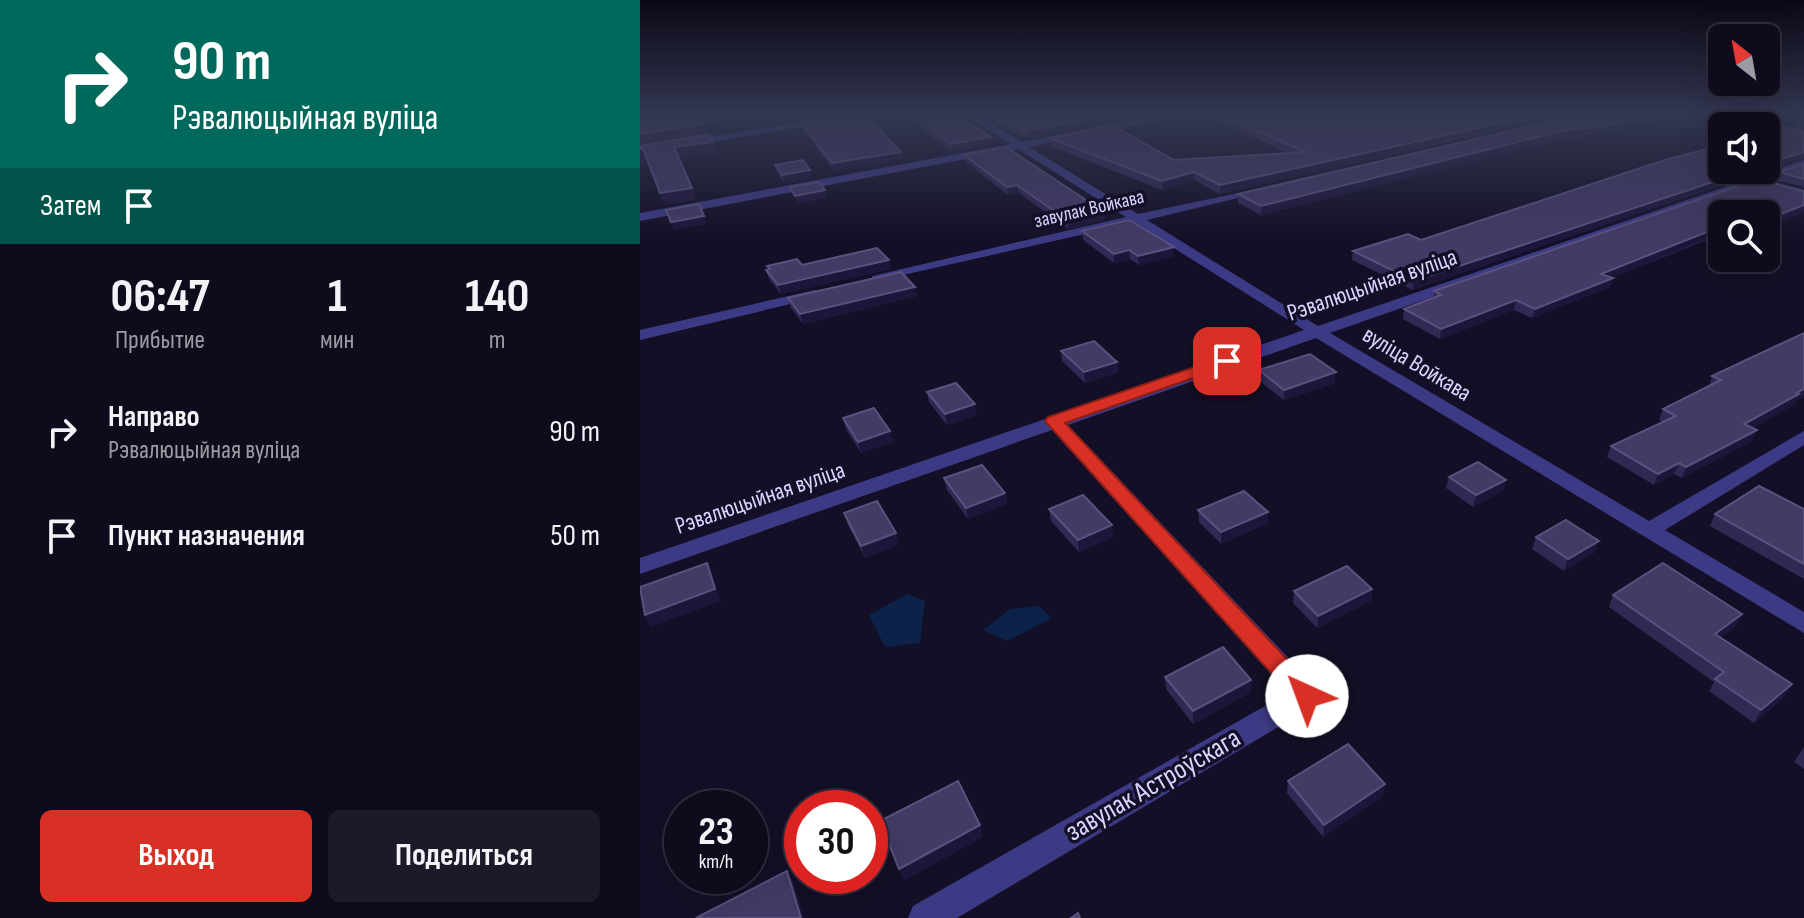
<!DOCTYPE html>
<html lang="ru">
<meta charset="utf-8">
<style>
:root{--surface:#0e0b1c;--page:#1c1929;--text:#f1f3f6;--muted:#9b9ba3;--line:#2e2b3b;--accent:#d93025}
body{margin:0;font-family:"Sofia Sans Condensed",sans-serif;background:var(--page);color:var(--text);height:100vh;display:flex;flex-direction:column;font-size:30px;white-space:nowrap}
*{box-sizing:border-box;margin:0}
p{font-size:26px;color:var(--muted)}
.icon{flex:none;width:44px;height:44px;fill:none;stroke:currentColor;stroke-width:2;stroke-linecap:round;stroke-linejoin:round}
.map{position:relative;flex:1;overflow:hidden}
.panel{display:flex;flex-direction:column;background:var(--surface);width:640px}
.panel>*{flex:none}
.top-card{background:#00695c;color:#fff;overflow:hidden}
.needle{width:52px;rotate:329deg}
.tools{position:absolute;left:1068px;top:24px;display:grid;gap:16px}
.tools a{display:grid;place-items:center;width:72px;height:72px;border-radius:12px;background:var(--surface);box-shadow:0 8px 32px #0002,0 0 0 2px var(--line);font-size:40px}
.speed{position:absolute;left:24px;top:790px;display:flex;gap:16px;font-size:40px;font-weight:700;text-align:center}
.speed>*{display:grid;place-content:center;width:104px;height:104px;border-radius:50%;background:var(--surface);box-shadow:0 8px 32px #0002,0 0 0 2px var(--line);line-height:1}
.speed small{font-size:20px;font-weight:400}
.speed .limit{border:12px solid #d22;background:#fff;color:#111}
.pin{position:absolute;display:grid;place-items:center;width:68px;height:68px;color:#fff;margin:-34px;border-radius:16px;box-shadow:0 4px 12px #0006}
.me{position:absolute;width:88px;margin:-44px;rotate:317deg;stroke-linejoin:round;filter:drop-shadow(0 0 6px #0008)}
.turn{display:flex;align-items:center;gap:28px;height:168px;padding:0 40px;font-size:36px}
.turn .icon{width:104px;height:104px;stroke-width:2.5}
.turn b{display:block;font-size:56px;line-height:68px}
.then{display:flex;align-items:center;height:76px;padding:0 40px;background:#0003;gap:16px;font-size:30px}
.eta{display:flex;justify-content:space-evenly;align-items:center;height:136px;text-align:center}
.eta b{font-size:48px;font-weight:700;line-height:56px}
.action{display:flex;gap:16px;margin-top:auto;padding:16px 40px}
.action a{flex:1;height:92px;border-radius:12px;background:var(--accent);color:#fff;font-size:32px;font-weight:700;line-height:92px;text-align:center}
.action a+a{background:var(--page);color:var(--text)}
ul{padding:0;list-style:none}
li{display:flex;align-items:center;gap:24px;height:104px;padding:0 40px}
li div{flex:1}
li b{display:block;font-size:30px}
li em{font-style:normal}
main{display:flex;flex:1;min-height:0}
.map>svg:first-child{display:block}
.water{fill:#0c2248}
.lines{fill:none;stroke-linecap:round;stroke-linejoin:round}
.service{fill:#3d3a85;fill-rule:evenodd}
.minor{fill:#3d3a85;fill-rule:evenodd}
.secondary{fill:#6f6bff;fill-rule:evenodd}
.wall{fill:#312854}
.shaded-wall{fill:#1d163a}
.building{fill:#433a66;stroke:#5a527e;stroke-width:2}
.route{fill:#d93025;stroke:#8d1f18;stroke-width:2}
.labels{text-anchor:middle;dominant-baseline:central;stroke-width:7;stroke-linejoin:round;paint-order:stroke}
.far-street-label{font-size:20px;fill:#d9d4ff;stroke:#130f26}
.street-label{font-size:24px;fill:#d9d4ff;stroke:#130f26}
.near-street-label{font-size:28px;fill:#d9d4ff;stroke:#130f26}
</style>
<main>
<section class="panel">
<div class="top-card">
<div class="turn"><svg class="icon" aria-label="right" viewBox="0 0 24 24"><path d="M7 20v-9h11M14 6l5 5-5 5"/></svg><div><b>90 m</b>Рэвалюцыйная вуліца</div></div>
<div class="then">Затем<svg class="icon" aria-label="arrive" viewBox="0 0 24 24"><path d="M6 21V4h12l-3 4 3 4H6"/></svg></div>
</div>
<div class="eta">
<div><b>06:47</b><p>Прибытие</p></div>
<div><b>1</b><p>мин</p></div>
<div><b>140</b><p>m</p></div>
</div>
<ul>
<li><svg class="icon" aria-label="right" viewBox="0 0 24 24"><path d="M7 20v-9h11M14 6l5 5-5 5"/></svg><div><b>Направо</b><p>Рэвалюцыйная вуліца</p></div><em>90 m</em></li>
<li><svg class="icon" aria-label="arrive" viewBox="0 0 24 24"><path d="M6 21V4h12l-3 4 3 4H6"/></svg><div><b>Пункт назначения</b></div><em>50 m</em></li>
</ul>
<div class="action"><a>Выход</a><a>Поделиться</a></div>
</section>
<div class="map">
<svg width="1164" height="918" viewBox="0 0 1164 918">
<rect width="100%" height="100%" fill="#130f26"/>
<g class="water">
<polygon points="267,594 285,601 280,643 245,647 229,615"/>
<polygon points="399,606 412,618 367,641 343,630 370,609"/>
</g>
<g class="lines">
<polygon class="service" points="0,114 7,114 15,126 96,114 115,114 13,132"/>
<g class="minor">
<polygon points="215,114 236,114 0,154 0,148"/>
<polygon points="325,114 336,114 381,142 531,114 550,114 389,147 498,214 627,187 627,191 507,220 678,326 1164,160 1164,167 690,333 1009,521 1164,431 1164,445 1025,530 1164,612 1164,633 676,338 428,425 677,688 681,696 677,704 317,918 268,918 273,906 648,693 412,430 0,574 0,558 664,330 494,223 232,282 232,276 486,217 378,149 0,221 0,213 371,144"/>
<polygon points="175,290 182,294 180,297 0,340 0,330"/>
</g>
<polygon class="secondary" points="1073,114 1089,114 1164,131 1164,137"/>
</g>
<g class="wall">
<polygon points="263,114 324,114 324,119 352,144 312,152"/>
<polygon points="341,114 517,114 388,138 364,128"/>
<polygon points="560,114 930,114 580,194 554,180 522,190 410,146 409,138 534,160 649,153"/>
<polygon points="944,114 1040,114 963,133 924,138 621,215 598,203 598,194"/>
<polygon points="1164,117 1164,128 1155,126 1157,119"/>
<polygon points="161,123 263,159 194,171 163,129"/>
<polygon points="324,155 464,212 465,220 428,229 378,192 368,195 326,162"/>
<polygon points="1164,164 1164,187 1136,180 1139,172"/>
<polygon points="135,165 172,178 144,183 137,172"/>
<polygon points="1118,179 1164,212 1126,227 1126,214 1082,214 1082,234 971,278 973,278 970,287 892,318 874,310 800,339 763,319 764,309 793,298 794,291"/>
<polygon points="442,231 534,256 499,265 490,259 474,263 443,240"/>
<polygon points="781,240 773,290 712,260 713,251"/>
<polygon points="162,265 251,269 141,294 129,279 126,270 128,269 127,266"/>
<polygon points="275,287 277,296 163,324 151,308 148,298"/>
<polygon points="421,351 477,362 478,372 445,383 422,361"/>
<polygon points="619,370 695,383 644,400 618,380"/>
<polygon points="1072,376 1156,401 1154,405 1112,428 1112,441 1042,478 1034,474 1014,485 967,457 971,446 1023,422 1019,420 1023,409 1069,387"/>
<polygon points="287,392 337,415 307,425 289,402"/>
<polygon points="203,418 250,431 253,442 221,453 206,429"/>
<polygon points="809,477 866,480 863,491 833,507 806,488"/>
<polygon points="304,478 365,493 367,504 328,519 307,490"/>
<polygon points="409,509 473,537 439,552 411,521"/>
<polygon points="1164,509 1164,579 1070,526 1075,514"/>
<polygon points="558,510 628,523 581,544 559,522"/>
<polygon points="204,513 259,544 225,558 208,525"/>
<polygon points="896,537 955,552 924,571 892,549"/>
<polygon points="732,589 731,601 677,628 653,603 654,591"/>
<polygon points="973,595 1096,626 1081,637 1145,696 1114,723 1069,691 1074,682 969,607"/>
<polygon points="525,677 611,692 553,724 526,689"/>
<polygon points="1164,747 1164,769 1154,762"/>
<polygon points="648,781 743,796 683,837 647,793"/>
</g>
<g class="shaded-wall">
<polygon points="13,114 56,114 57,117 16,123"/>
<polygon points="154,114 199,114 156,120"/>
<polygon points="477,114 517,114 388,138 388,130"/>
<polygon points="900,114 930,114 580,194 580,185"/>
<polygon points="1013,114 1040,114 963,133 924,138 621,215 621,206 926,130"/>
<polygon points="63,124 67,134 0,145 0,134"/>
<polygon points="351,137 352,144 312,152 311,144"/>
<polygon points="73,142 77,153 38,158 34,147"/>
<polygon points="0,149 3,149 7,160 0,161"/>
<polygon points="261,152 263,159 194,171 192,163"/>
<polygon points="1164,152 1164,158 773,290 774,281 1109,170 1126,170 1126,164"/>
<polygon points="170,170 172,178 144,183 142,175"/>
<polygon points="554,172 554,180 522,190 522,181"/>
<polygon points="377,185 378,192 368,195 367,187"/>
<polygon points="52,188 56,200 24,205 20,193"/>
<polygon points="185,190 187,198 157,204 155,196"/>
<polygon points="1164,205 1164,212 1126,227 1126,220"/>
<polygon points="464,212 465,220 428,229 427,220"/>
<polygon points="64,216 67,224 34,230 31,222"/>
<polygon points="1082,226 1081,233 959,283 961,274"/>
<polygon points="534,247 534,256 499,265 498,256"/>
<polygon points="489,250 490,259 474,263 474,254"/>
<polygon points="249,260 251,269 141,294 138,285"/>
<polygon points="973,278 970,287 892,318 895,309"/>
<polygon points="275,287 277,296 163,324 160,314"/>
<polygon points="876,300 874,310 800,339 801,329"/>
<polygon points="477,362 478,372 445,383 444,372"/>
<polygon points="696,372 695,383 644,400 644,390"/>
<polygon points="1164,389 1164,397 1156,401 1154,405 1099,435 1104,424"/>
<polygon points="335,404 337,415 307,425 305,414"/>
<polygon points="1117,430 1112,441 1042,478 1046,467"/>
<polygon points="250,431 253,442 221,453 218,442"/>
<polygon points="1039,463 1034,474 1014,485 1018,474"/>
<polygon points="866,480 863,491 833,507 836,495"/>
<polygon points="365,493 367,504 328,519 326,508"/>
<polygon points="628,512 628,523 581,544 581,532"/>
<polygon points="472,525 473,537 439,552 438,540"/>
<polygon points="256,533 259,544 225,558 221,546"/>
<polygon points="959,541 955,552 924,571 928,559"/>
<polygon points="67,563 73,575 81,601 11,627 5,615"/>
<polygon points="732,589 731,601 677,628 678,616"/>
<polygon points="1102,614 1096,626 1069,646 1075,634"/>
<polygon points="611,680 611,692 553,724 553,711"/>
<polygon points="1152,684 1145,696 1114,723 1121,710"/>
<polygon points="745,784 743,796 683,837 684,825"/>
<polygon points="340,825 343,837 264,881 259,869"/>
<polygon points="147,871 154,883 164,918 161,918"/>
</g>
<g class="building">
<polygon points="0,114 10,125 59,116 63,124 0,134"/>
<polygon points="214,114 225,114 261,152 192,163 161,123"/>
<polygon points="271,114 322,114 320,117 351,137 311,144"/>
<polygon points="352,114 477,114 388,130 363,121"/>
<polygon points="577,114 900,114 580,185 554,172 522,181 409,138 472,125 534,160 666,152"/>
<polygon points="944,114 1013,114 965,126 926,130 621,206 598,194"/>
<polygon points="1136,126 1164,131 1164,152 1126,164 1126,129"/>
<polygon points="69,134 73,142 34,147 52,188 20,193 3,149 0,149 0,146"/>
<polygon points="1082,145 1082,170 1109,170 774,281 713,251 768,234 781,240 1025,160"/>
<polygon points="366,147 464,212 427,220 377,185 367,187 324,155"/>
<polygon points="163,160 170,170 142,175 135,165"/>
<polygon points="1164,164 1164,179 1139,172"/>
<polygon points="1118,179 1164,191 1164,205 1126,220 1126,214 1082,214 1082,226 961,274 973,278 895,309 876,300 801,329 764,309 801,295 794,291"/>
<polygon points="179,182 185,190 155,196 150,187"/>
<polygon points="59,204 64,216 31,222 26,210"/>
<polygon points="489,220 534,247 498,256 489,250 474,254 442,231"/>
<polygon points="237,248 249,260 138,285 126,270 130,269 127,266 157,259 162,265"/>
<polygon points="261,272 275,287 160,314 148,298"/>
<polygon points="1164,333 1164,389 1156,393 1159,394 1104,424 1117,430 1046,467 1039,463 1018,474 971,446 1036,416 1023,409 1081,380 1072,376"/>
<polygon points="454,341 477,362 444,372 421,351"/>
<polygon points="670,354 696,372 644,390 619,370"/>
<polygon points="316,383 335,404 305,414 287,392"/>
<polygon points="234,408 250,431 218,442 203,418"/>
<polygon points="838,462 866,480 836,495 809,477"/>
<polygon points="342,465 365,493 326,508 304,478"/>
<polygon points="1119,486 1164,509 1164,564 1075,514"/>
<polygon points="604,491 628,512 581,532 558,510"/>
<polygon points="443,495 472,525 438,540 409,509"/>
<polygon points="237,501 256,533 221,546 204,513"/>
<polygon points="926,520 959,541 928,559 896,537"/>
<polygon points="67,563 75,589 5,615 0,587"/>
<polygon points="1023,563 1102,614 1075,634 1152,684 1121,710 1075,679 1084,672 973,595"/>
<polygon points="707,566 732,589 678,616 654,591"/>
<polygon points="583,647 611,680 553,711 525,677"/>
<polygon points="708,744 745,784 684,825 648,781"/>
<polygon points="318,781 340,825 259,869 240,821"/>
<polygon points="147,871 161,918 56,918"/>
<polygon points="438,913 440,918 431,918"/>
</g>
<linearGradient id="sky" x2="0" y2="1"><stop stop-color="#0a0815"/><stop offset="0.47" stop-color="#333752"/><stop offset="1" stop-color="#333752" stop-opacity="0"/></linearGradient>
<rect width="1164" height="242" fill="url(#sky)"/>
<polygon class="route" points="587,356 593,357 593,364 425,423 675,689 679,696 675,703 667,706 658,703 405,421 408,417"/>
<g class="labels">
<g class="far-street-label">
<text transform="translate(449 209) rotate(-13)">завулак Войкава</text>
</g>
<g class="street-label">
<text transform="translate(732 285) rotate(-19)">Рэвалюцыйная вуліца</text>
<text transform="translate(777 364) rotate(31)">вуліца Войкава</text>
<text transform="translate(120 498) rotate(-19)">Рэвалюцыйная вуліца</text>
</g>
<g class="near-street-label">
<text transform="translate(513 785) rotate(-30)">завулак Астроўскага</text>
</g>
</g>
</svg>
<div class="tools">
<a><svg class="needle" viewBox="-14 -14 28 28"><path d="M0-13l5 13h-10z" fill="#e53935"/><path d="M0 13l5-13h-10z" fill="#9b9ba3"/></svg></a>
<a><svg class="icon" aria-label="sound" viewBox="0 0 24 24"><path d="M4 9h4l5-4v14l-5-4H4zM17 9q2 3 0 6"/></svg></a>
<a><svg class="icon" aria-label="search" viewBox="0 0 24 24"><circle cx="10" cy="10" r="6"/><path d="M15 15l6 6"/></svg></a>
</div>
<div class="speed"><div>23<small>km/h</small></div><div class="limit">30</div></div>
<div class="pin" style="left:587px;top:361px;background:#d93025"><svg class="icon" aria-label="arrive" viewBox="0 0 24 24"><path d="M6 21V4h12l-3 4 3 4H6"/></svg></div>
<svg class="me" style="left:667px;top:696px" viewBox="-20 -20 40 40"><circle r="19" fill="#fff"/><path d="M0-13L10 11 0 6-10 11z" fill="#d93025"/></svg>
</div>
</main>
